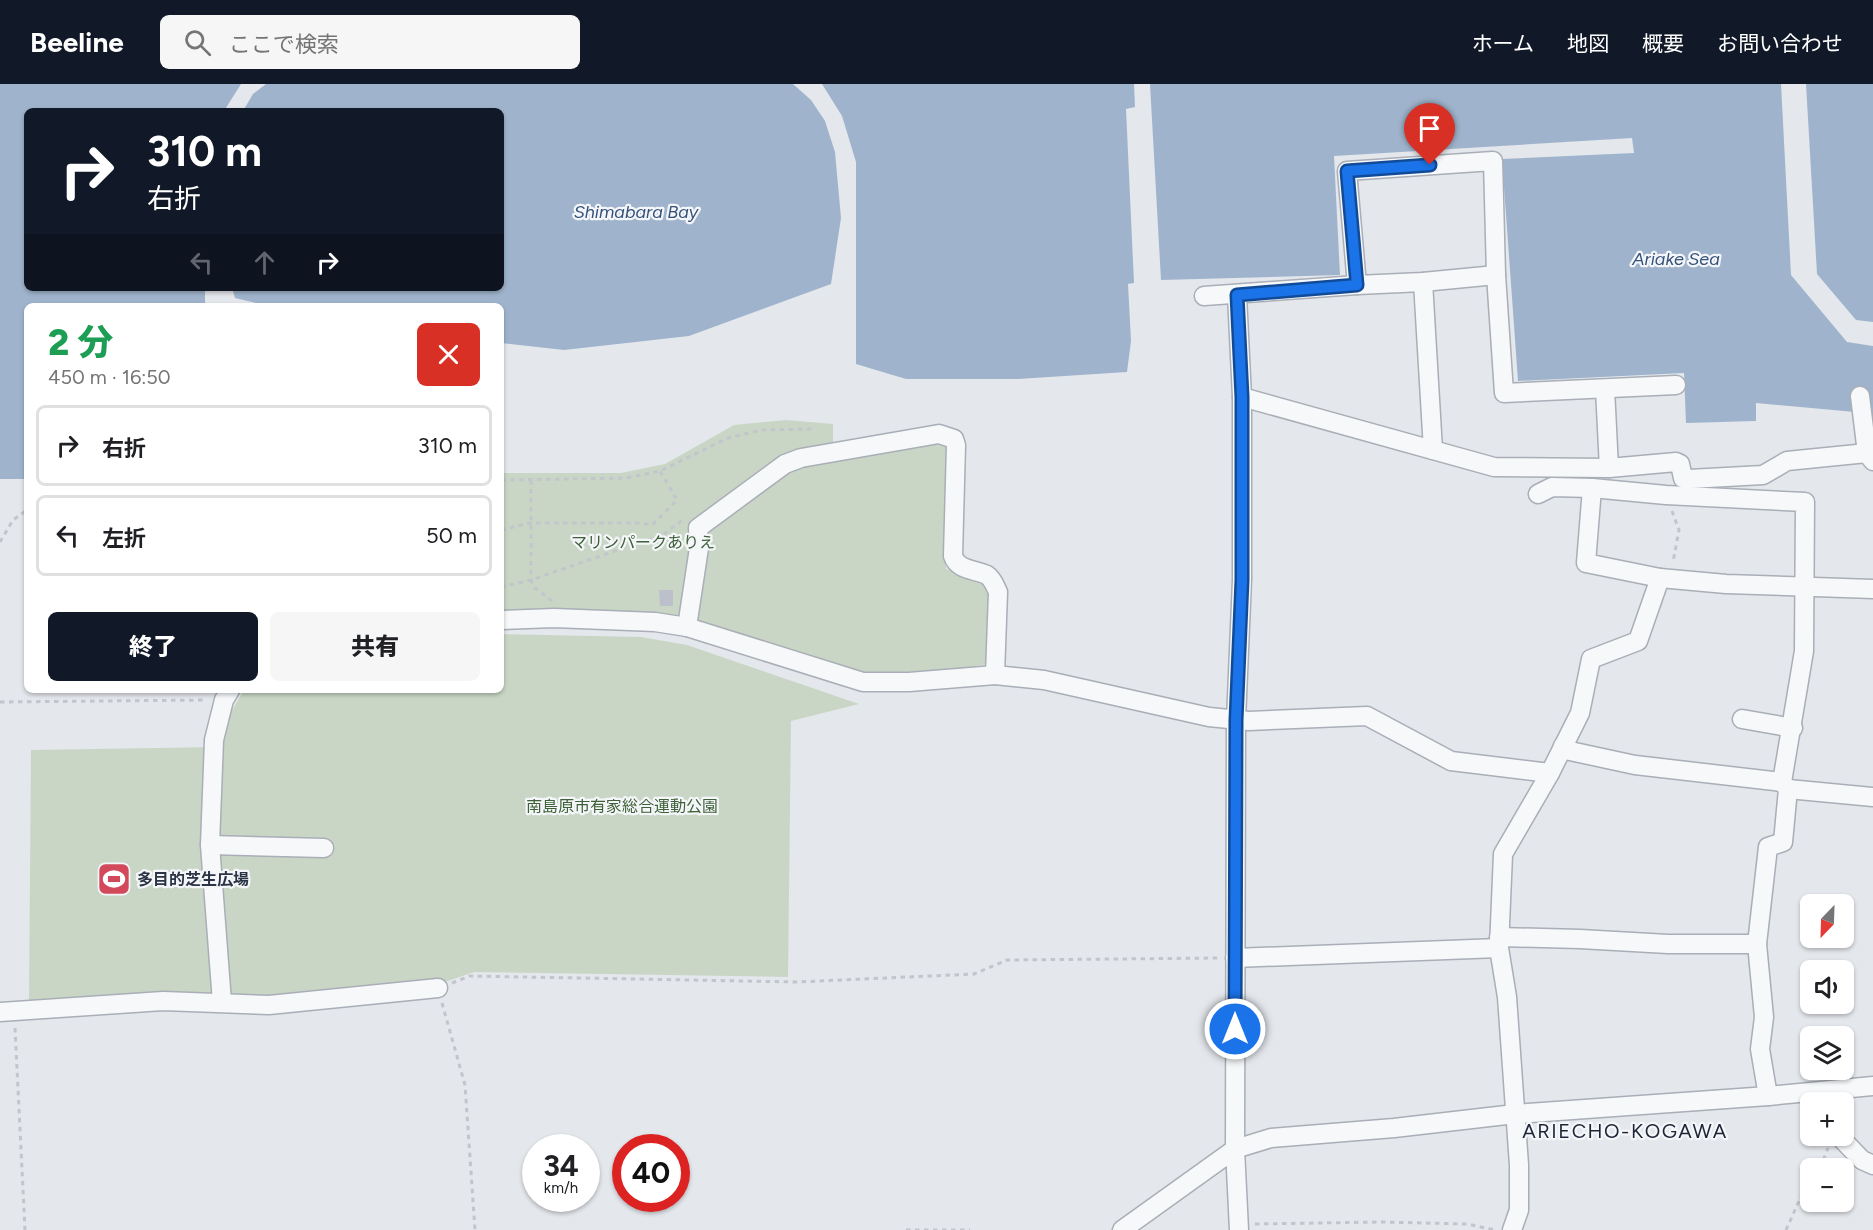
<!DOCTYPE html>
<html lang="ja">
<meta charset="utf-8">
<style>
:root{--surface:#fff;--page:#f6f6f6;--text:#202124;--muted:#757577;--line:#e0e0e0;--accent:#111827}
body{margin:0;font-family:Figtree,"Noto Sans JP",sans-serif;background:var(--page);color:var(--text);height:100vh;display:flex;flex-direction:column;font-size:22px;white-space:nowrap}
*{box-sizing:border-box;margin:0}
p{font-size:20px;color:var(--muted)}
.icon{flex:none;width:33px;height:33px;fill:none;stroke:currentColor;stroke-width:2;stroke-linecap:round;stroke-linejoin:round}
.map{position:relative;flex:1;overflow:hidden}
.sheet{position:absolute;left:24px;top:219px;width:480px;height:390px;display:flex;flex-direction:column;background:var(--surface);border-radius:9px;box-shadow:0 2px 4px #0004}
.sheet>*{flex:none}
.guide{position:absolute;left:24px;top:24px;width:480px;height:183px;border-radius:9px;box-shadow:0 2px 4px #0004;background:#111827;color:#fff;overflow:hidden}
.needle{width:39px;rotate:203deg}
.controls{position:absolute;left:1800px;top:810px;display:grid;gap:12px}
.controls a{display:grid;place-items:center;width:54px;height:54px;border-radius:9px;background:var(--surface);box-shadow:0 2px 4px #0004;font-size:30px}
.speed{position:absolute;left:522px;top:1050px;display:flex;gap:12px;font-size:30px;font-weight:700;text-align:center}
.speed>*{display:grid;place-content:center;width:78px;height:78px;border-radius:50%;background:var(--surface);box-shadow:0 2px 4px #0004;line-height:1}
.speed small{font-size:15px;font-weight:400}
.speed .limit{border:9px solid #d22;background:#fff;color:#111}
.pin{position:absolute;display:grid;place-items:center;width:51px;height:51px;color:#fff;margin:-62px -26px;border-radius:50% 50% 50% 0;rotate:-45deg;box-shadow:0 0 6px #0007}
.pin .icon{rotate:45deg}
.me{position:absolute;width:66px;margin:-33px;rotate:0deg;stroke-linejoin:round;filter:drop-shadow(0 0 4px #0008)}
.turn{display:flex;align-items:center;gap:21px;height:126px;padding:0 24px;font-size:27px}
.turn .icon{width:78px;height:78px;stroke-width:2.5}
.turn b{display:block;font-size:42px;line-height:51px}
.lanes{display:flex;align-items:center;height:57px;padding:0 24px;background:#0003;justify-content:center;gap:30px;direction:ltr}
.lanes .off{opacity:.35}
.round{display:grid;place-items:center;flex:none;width:63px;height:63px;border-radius:9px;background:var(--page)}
.summary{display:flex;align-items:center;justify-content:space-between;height:102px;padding:0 24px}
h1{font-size:36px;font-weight:800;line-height:45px;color:#1e9e55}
.button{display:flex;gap:12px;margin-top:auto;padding:12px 24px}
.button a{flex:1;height:69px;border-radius:9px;background:var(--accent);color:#fff;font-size:24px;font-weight:800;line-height:69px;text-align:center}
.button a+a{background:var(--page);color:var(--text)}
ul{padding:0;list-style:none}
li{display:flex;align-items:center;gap:18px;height:81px;margin:0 12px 9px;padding:0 12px;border:3px solid var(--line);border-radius:9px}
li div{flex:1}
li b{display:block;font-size:22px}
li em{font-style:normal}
header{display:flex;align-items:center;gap:36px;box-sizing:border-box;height:84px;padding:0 30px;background:var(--accent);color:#fff}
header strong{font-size:28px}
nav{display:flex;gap:33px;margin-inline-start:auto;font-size:21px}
.search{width:420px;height:54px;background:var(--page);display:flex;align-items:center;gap:15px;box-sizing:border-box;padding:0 21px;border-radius:9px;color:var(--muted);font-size:22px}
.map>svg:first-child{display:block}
.green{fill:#c9d6c5}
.water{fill:#9fb4cc}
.building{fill:#bbc0ca}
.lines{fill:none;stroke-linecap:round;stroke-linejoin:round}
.minor-casing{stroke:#a9aeb7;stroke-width:21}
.path{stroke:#c2c5cb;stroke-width:3;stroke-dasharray:4.5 4.5;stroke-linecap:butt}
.minor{stroke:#f7f8fa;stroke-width:18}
.route-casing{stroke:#114b97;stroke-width:15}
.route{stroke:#1a73e8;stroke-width:10}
.labels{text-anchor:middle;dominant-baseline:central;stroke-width:4.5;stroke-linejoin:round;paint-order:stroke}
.park-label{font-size:16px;fill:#3f6138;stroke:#f4f6f9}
.poi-label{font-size:16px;font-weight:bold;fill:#2b3445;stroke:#f4f6f9;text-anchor:start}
.water-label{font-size:18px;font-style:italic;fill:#34527a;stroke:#f4f6f9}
.quarter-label{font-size:20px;letter-spacing:1.5px;fill:#1d2536;stroke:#f4f6f9}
</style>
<header>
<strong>Beeline</strong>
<div class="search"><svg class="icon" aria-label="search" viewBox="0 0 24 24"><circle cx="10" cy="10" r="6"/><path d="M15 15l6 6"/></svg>ここで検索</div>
<nav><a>ホーム</a><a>地図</a><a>概要</a><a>お問い合わせ</a></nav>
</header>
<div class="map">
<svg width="1873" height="1146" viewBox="0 0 1873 1146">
<rect width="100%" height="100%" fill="#e4e7ec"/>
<g class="green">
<polygon points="786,336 833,340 833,372 927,359 951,364 946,485 983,496 992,505 987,580 947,587 856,589 715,542 688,535 501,528 501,389 621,389 665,380 734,341"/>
<polygon points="501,550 641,553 687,561 859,620 791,637 788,893 474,888 436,901 261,916 29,919 31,666 220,663 231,628 244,606 501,606"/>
</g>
<g class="water">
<polygon points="0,0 241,0 224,27 27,27 27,204 205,204 205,222 27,222 27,395 0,395"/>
<polygon points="266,0 793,0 811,16 825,37 835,68 841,134 831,200 689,252 564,266 501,259 501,222 268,222 235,214 232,204 501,204 501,27 243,27 253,10"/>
<polygon points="822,0 1134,0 1135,23 1126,25 1134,199 1128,200 1131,257 1127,288 1018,295 906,295 856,280 856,78 842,32"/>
<polygon points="1150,0 1781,0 1791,191 1847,258 1873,262 1873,352 1864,306 1851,309 1855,328 1756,319 1756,337 1686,339 1684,289 1518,297 1502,75 1634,69 1632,54 1334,72 1340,191 1161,196"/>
<polygon points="1806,0 1873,0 1873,238 1856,236 1817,190"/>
</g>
<polygon class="building" points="659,506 673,506 673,522 660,522"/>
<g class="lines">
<defs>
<g id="minor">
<polyline points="1423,198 1433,366"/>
<polyline points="1357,201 1347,87 1493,77 1496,191 1504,309 1676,301"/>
<polyline points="1237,211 1242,313"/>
<polyline points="1204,212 1357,201 1423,198 1496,191"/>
<polyline points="1605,305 1609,384"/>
<polyline points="1860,312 1867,369"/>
<polyline points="1592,404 1586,479 1660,494 1726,500 1873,505"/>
<polyline points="1538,410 1552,403 1592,404 1666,411 1805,418 1804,567 1782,698 1788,705 1783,758 1768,763 1757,860 1764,933 1760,965 1768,1012"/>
<polyline points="501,536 554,534 655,538 687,543 863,598 909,598 995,591 1044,596 1209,633 1249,637 1367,632 1451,677 1550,689"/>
<path d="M 687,543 L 699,464 L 698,444 L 785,380 L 801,374 L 939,350 L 954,355 L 956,361 L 953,472 C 958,487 975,485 987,491 C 993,495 995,502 998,508 L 995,591"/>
<polyline points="1742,635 1793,644"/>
<polyline points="1563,662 1570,667 1635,681 1782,698"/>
<polyline points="1788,705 1873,713"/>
<polyline points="210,761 324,764"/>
<polyline points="1499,853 1580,855 1668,860 1757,860"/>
<polyline points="1235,874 1499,864"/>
<polyline points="222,918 210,761 214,656 224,616 230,606"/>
<polyline points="0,928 163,917 269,921 438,904"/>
<polyline points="1839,1052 1862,1076 1873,1081"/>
<polyline points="1122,1146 1235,1065 1271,1054 1394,1044 1515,1030 1768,1012 1873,1002"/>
<polyline points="1239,1146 1235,1065 1236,636 1242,496 1242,313 1494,383 1609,384 1676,378 1680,380 1683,394 1689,395 1763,391 1787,377 1867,369 1873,377"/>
<polyline points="1512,1146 1519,1126 1519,1081 1507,913 1499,864 1503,770 1550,689 1580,629 1591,575 1638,557 1660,494"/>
</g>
</defs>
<use href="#minor" class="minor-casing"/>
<g class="path">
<polyline points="501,396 626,394 660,387 728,354 761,346 814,345"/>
<polyline points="531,396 531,496 535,504 552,517"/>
<polyline points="1672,427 1679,446 1673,478"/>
<polyline points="501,446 530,439 642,439 652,441 677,416 660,387"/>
<polyline points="0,458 13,436 27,426"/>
<polyline points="501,503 531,496 664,450 684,435"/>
<polyline points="0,618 207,616"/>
<polyline points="452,899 470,892 797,898 974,890 1007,876 1221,874"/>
<polyline points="442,919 465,1001 475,1146"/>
<polyline points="15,944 25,1146"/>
<polyline points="1820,1084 1828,1064"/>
<polyline points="1255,1140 1382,1138 1467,1140 1495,1146"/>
<polyline points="906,1146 970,1146"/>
<polyline points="1786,1146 1808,1097 1810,1095"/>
</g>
<use href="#minor" class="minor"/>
</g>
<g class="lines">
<defs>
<polyline id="route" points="1235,945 1236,636 1242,496 1242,313 1237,211 1357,201 1347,87 1430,81"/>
</defs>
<use href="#route" class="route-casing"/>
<use href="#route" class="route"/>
</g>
<defs>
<symbol id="stadium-square" viewBox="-11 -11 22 22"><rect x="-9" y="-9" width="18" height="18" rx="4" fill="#d1495b" stroke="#f4f6f9"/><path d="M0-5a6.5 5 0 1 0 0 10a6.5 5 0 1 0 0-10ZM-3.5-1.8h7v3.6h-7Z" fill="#fff"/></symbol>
</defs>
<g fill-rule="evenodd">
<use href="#stadium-square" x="95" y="776" width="38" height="38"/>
</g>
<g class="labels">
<g class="park-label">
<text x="643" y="458">マリンパークありえ</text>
<text x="622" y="722">南島原市有家総合運動公園</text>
</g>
<g class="poi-label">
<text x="137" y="795">多目的芝生広場</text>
</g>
<g class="water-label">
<text x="636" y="128">Shimabara Bay</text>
<text x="1676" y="175">Ariake Sea</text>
</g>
<g class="quarter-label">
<text x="1625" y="1047">ARIECHO-KOGAWA</text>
</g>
</g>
</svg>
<div class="controls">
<a><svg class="needle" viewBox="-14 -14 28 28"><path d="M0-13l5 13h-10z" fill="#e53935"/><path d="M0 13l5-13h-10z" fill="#757577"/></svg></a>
<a><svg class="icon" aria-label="sound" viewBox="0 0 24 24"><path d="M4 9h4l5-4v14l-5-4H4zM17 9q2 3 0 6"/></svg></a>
<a><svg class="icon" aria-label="layers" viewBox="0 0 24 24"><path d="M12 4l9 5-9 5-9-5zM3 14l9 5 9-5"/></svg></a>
<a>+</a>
<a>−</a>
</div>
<div class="speed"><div>34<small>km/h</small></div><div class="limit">40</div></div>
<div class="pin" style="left:1430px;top:81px;background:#d93025"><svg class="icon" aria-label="arrive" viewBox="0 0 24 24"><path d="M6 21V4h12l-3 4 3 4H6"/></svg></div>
<svg class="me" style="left:1235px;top:945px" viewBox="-20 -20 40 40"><circle r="17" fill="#1a73e8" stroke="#fff" stroke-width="3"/><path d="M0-11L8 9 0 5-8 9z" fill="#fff"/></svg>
<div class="guide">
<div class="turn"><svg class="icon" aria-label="right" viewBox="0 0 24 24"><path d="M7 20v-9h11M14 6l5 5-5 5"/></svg><div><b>310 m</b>右折</div></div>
<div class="lanes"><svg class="icon off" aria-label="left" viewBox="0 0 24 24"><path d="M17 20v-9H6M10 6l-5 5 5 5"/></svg><svg class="icon off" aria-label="ahead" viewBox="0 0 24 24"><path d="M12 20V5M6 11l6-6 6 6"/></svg><svg class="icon" aria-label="right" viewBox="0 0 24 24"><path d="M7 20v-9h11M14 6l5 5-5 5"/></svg></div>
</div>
<section class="sheet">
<div class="summary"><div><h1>2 分</h1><p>450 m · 16:50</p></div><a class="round" style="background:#d93025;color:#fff"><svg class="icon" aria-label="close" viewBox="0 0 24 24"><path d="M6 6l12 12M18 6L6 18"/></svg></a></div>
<ul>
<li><svg class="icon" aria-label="right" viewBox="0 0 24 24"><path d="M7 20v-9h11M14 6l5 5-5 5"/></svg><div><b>右折</b></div><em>310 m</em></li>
<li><svg class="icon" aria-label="left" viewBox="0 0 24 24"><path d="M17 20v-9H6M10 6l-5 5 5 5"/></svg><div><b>左折</b></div><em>50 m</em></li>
</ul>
<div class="button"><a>終了</a><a>共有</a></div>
</section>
</div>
